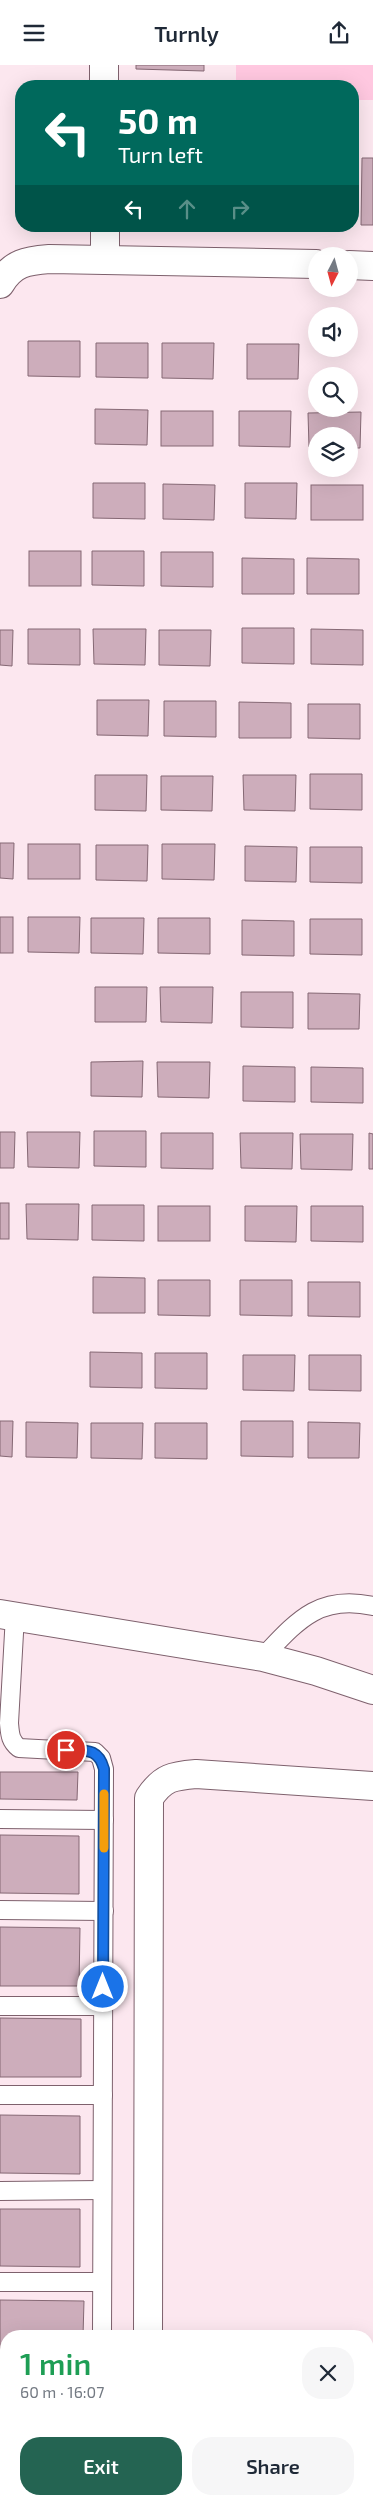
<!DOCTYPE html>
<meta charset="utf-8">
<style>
:root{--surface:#fff;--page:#f6f6f7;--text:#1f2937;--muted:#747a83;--accent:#246452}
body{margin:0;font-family:"Exo 2",sans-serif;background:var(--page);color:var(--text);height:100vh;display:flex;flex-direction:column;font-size:19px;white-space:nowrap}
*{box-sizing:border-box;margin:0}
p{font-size:16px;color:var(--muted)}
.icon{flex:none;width:28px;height:28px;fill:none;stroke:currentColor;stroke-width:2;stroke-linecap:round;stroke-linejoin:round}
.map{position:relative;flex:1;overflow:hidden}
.drawer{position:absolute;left:0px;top:2265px;width:374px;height:175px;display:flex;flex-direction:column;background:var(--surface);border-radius:20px 20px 0 0;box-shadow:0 5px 20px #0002}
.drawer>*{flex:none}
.banner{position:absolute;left:15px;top:15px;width:344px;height:152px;border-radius:20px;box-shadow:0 5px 20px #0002;background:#00695c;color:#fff;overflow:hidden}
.needle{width:32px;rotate:186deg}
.buttons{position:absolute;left:308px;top:182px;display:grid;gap:10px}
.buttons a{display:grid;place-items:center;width:50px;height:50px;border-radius:50%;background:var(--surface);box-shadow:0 5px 20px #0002;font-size:25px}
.pin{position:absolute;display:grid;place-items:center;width:42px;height:42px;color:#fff;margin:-21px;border:2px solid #fff;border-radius:50%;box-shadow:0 1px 5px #0007}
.me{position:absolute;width:55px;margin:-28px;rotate:0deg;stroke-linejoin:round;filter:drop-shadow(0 0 4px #0008)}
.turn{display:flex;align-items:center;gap:18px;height:105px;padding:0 20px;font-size:22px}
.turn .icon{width:65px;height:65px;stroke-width:2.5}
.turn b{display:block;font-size:35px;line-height:42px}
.lanes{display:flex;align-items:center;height:48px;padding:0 20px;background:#0003;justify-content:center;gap:25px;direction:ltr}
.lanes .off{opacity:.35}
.round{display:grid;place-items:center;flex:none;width:52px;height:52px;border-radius:20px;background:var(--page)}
.headline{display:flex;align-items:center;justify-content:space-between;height:85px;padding:0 20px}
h1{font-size:30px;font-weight:600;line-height:38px;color:#1e9e55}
.button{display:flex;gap:10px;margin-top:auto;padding:10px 20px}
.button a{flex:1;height:58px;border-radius:20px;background:var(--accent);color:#fff;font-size:20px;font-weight:600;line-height:58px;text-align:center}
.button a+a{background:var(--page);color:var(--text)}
header{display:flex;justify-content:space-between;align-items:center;height:65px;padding:0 20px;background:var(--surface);font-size:22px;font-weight:600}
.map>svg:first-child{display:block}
.green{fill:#ffc8e0}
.building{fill:#cdadbb;stroke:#856874}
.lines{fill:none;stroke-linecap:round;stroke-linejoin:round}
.service-casing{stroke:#7e616d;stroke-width:20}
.minor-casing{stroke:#7e616d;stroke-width:30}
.tertiary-casing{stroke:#7e616d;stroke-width:30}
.service{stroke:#fff;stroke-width:18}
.minor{stroke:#fff;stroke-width:28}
.tertiary{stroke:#fff;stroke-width:28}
.route-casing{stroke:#114b97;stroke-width:12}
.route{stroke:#1a73e8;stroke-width:9}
.slow{stroke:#f59e0b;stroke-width:9}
</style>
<header><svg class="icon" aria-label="menu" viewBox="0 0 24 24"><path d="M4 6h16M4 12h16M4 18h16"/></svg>Turnly<svg class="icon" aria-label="share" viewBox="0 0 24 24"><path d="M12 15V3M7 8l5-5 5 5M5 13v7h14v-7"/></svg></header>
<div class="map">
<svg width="373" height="2440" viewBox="0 0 373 2440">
<rect width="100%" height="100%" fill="#fce7ef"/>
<polygon class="green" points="236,0 373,0 373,35 353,35 352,21 236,21"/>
<g class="building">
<polygon points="136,0 204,0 204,6 136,4"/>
<polygon points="362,93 373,93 373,160 361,160"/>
<polygon points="28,276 80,276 80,312 28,311"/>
<polygon points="96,278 148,278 148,313 96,312"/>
<polygon points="162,278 214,278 213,314 162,313"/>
<polygon points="247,279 299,279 298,314 247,314"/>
<polygon points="95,344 148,345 147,380 95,379"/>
<rect x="161" y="346" width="52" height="35"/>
<polygon points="239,346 291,346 290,382 239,381"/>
<polygon points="361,347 360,383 349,383 349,371 316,371 316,383 309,382 308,348"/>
<polygon points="93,418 145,418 145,454 93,453"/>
<polygon points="245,418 297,418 296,454 245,453"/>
<polygon points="163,419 215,420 214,455 163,454"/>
<rect x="311" y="420" width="52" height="35"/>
<rect x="29" y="486" width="52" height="35"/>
<polygon points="92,486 144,486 144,521 92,520"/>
<polygon points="161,487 213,487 213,522 161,521"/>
<polygon points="242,493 294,494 294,529 242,529"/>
<polygon points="307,493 359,494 359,529 307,529"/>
<polygon points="242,563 294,563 294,599 242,598"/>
<polygon points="28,564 80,564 80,600 28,599"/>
<polygon points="93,564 146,564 145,600 94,599"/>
<polygon points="311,564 363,565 363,600 311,599"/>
<polygon points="0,565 13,565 12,601 0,600"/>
<polygon points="159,565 211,565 210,601 159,600"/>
<polygon points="97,635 149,635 148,671 97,670"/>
<polygon points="164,636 216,636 216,672 164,671"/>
<polygon points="239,637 291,638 291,673 239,673"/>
<polygon points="308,639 360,639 360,674 308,673"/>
<polygon points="310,709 362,709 362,745 310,744"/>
<polygon points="95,710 147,710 146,746 95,745"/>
<polygon points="243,710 296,710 295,746 244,745"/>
<polygon points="161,711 213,711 212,746 161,745"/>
<polygon points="0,778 14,778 13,814 0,813"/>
<rect x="28" y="779" width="52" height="35"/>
<polygon points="162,779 215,779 214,815 162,814"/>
<polygon points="96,780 148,780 147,816 96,815"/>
<polygon points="245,781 297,782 296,817 245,816"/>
<polygon points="310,782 362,782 362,818 310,817"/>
<rect x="0" y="852" width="13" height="36"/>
<polygon points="28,852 80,852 79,888 28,887"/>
<polygon points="91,853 144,853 143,889 91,888"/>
<polygon points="158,853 210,853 210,889 158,888"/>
<polygon points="310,854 362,854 362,890 310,889"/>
<polygon points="242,855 294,856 294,891 242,890"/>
<polygon points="95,922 147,922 146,957 95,957"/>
<polygon points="160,922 213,922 212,958 161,957"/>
<polygon points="241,927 293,927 293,963 241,962"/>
<polygon points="308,928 360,929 359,964 308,964"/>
<polygon points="143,996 142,1032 91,1031 91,997"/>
<polygon points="157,997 210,997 209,1033 158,1032"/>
<polygon points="243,1001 295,1002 295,1037 243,1036"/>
<polygon points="311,1002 363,1003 363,1038 311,1037"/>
<polygon points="94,1066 146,1066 146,1102 94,1101"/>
<polygon points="0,1067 15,1067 14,1103 0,1103"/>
<polygon points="27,1067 80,1067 79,1103 28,1102"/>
<polygon points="161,1068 213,1068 213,1104 161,1103"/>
<polygon points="240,1068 293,1068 292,1104 241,1103"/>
<polygon points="369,1068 373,1069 373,1104 369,1104"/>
<polygon points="300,1069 353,1069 352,1105 301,1104"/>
<rect x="0" y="1138" width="9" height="36"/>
<polygon points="26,1139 79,1139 78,1175 27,1174"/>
<polygon points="92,1140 144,1140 144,1176 92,1175"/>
<rect x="158" y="1141" width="52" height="35"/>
<polygon points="245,1141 297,1141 296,1177 245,1176"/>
<polygon points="311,1141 363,1141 363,1177 311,1176"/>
<polygon points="93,1212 145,1213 145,1248 93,1248"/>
<polygon points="158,1215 210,1215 210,1251 158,1250"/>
<polygon points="240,1215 292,1215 292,1251 240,1250"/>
<polygon points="308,1217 360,1217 360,1252 308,1251"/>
<polygon points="90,1287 142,1288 142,1323 90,1322"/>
<polygon points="155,1288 207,1288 207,1324 155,1323"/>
<polygon points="243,1290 295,1290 294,1326 243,1325"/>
<polygon points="309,1290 361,1290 361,1326 309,1325"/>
<polygon points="0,1356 13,1356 12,1392 0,1391"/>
<polygon points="241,1356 293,1356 293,1392 241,1391"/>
<polygon points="26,1357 78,1358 77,1393 26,1392"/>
<polygon points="308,1357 360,1358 359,1393 308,1393"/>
<polygon points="91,1358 143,1358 142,1394 91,1393"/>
<polygon points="155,1358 207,1358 207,1394 155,1393"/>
<polygon points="0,1707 78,1707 77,1735 0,1734"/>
<polygon points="0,1770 79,1771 79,1829 0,1828"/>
<polygon points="0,1862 80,1863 79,1921 0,1921"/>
<polygon points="0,1953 81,1954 81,2012 0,2012"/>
<polygon points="0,2050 80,2051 80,2109 0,2108"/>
<polygon points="0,2144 80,2144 80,2202 0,2201"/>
<polygon points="0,2235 84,2236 83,2271 6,2271 6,2294 0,2294"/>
<rect x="0" y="2329" width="6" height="58"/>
<polygon points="0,2424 6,2424 6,2434 84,2434 84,2440 0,2440"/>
</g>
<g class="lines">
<defs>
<g id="service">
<path d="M 15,1550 L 9,1658 C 10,1669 10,1676 19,1683 L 95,1687 L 101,1693 L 104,1704 L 102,2271"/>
<path d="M 263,1592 C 297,1556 319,1529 373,1541"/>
<polyline points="0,1754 104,1755"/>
<polyline points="0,1845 104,1846"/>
<polyline points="0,1941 103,1941"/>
<polyline points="0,2030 103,2030"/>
<polyline points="0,2126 102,2125"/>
<polyline points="0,2217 102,2217"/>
<polyline points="0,2313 6,2313"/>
<polyline points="0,2409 6,2409"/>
<polyline points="101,2440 101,2434"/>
</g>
<g id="minor">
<polyline points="104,0 104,21"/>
<polyline points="105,161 105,195"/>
<polyline points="349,200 373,201"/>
<path d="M 0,219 C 13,197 27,196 50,194 L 316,199"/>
<path d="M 148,2271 L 149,1733 C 163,1712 173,1711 196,1709 L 373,1721"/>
<polyline points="148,2434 148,2440"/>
</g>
<polyline id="tertiary" points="0,1549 263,1592 316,1606 373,1625"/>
</defs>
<use href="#service" class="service-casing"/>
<use href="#minor" class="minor-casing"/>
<use href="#tertiary" class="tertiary-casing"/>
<use href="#service" class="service"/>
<use href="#minor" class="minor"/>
<use href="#tertiary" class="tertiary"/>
</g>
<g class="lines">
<defs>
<path id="route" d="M 66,1685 C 85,1686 98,1682 104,1704 L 103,1922"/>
</defs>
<use href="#route" class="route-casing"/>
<use href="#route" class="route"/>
<polyline class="slow" points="104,1783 104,1729"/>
</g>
</svg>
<div class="buttons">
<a><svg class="needle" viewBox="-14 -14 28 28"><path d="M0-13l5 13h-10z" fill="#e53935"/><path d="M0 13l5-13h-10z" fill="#747a83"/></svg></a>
<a><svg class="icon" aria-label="sound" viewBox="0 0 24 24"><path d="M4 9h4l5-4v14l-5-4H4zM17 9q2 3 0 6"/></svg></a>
<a><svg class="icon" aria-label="search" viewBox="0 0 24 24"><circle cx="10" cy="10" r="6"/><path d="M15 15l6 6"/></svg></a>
<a><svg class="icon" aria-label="layers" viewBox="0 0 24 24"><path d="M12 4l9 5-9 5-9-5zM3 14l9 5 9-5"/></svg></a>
</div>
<div class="pin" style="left:66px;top:1685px;background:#d93025"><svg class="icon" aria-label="arrive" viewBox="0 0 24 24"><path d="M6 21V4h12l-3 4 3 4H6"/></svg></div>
<svg class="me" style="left:103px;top:1922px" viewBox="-20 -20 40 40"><circle r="17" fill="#1a73e8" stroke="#fff" stroke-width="3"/><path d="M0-11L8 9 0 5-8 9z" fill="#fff"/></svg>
<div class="banner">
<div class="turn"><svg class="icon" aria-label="left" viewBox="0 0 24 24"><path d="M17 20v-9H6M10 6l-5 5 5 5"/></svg><div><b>50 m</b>Turn left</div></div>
<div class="lanes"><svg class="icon" aria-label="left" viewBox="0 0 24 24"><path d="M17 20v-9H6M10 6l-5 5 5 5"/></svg><svg class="icon off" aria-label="ahead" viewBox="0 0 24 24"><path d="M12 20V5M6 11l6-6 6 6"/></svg><svg class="icon off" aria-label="right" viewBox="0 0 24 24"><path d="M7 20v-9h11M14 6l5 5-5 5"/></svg></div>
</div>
<section class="drawer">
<div class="headline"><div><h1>1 min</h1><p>60 m · 16:07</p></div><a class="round"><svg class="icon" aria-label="close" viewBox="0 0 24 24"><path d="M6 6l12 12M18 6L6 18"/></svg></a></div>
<div class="button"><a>Exit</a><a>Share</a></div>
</section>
</div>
